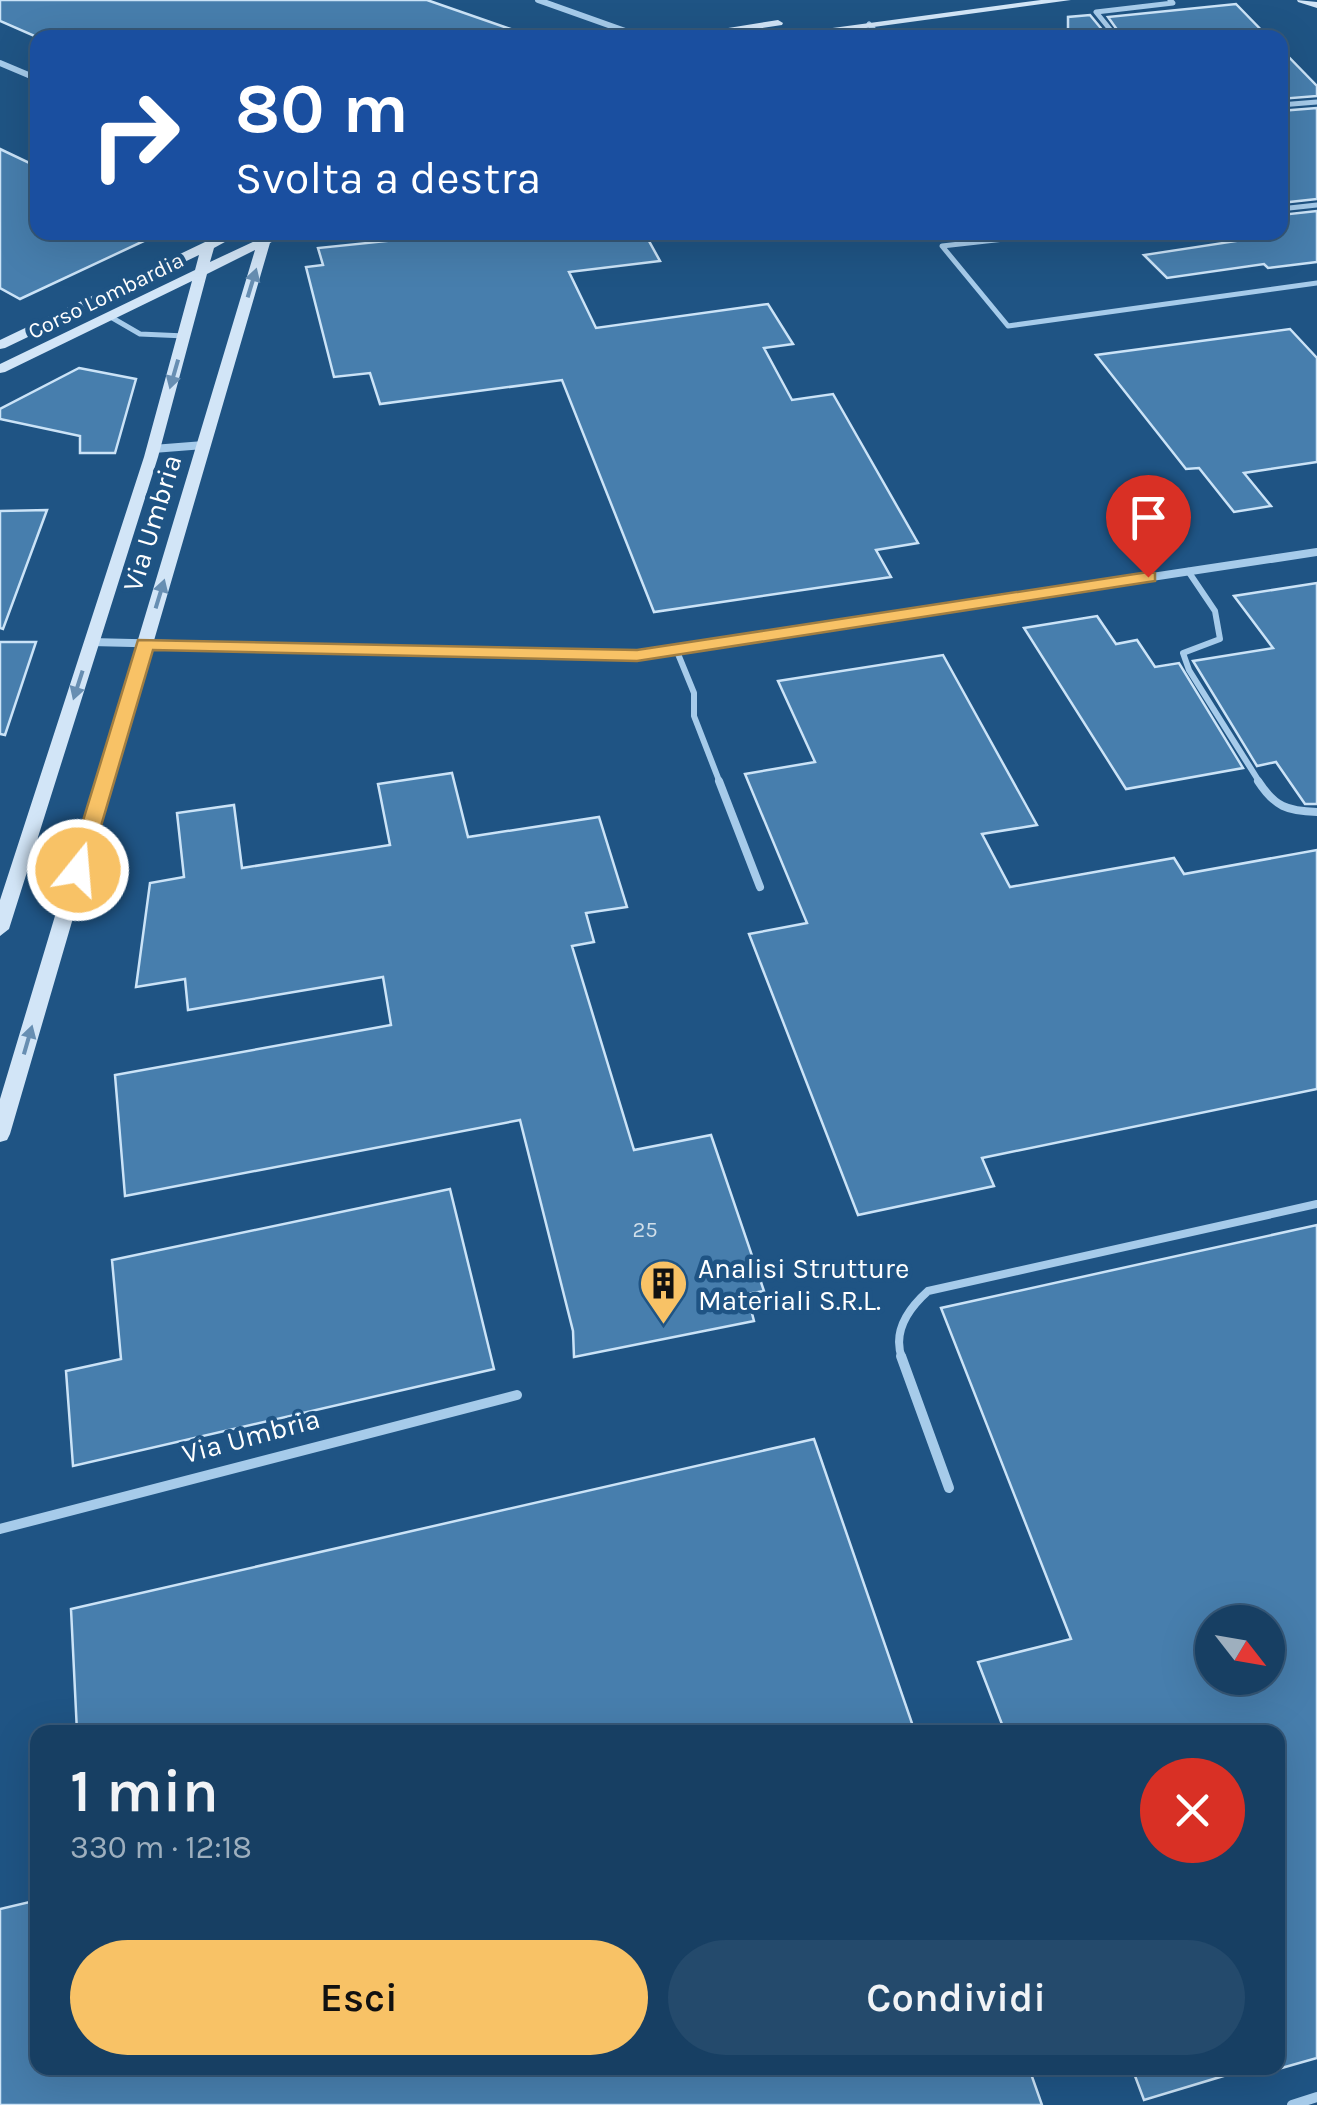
<!DOCTYPE html>
<html lang="it">
<meta charset="utf-8">
<style>
:root{--surface:#173f63;--page:#244a6c;--text:#f1f3f6;--muted:#9eafbe;--line:#365878;--accent:#f8c266}
body{margin:0;font-family:Karla,sans-serif;background:var(--page);color:var(--text);height:100vh;display:flex;flex-direction:column;font-size:38px;white-space:nowrap}
*{box-sizing:border-box;margin:0}
p{font-size:32px;color:var(--muted)}
.icon{flex:none;width:55px;height:55px;fill:none;stroke:currentColor;stroke-width:2;stroke-linecap:round;stroke-linejoin:round}
.map{position:relative;flex:1;overflow:hidden}
.drawer{position:absolute;left:30px;top:1725px;width:1255px;height:350px;display:flex;flex-direction:column;background:var(--surface);border-radius:20px;box-shadow:0 10px 40px #0002,0 0 0 2px var(--line)}
.drawer>*{flex:none}
.guide{position:absolute;left:30px;top:30px;width:1258px;height:210px;border-radius:20px;box-shadow:0 10px 40px #0002,0 0 0 2px var(--line);background:#1a4fa0;color:#fff;overflow:hidden}
.needle{width:65px;rotate:121deg}
.buttons{position:absolute;left:1195px;top:1605px;display:grid;gap:20px}
.buttons a{display:grid;place-items:center;width:90px;height:90px;border-radius:50%;background:var(--surface);box-shadow:0 10px 40px #0002,0 0 0 2px var(--line);font-size:50px}
.pin{position:absolute;display:grid;place-items:center;width:85px;height:85px;color:#fff;margin:-102px -42px;border-radius:50% 50% 50% 0;rotate:-45deg;box-shadow:0 0 10px #0007}
.pin .icon{rotate:45deg}
.me{position:absolute;width:110px;margin:-55px;rotate:17deg;stroke-linejoin:round;filter:drop-shadow(0 0 8px #0008)}
.turn{display:flex;align-items:center;gap:35px;height:210px;padding:0 40px;font-size:45px}
.turn .icon{width:130px;height:130px;stroke-width:2.5}
.turn b{display:block;font-size:70px;line-height:85px}
.round{display:grid;place-items:center;flex:none;width:105px;height:105px;border-radius:52px;background:var(--page)}
.overview{display:flex;align-items:center;justify-content:space-between;height:170px;padding:0 40px}
h1{font-size:60px;font-weight:600;line-height:75px}
.action{display:flex;gap:20px;margin-top:auto;padding:20px 40px}
.action a{flex:1;height:115px;border-radius:60px;background:var(--accent);color:#111;font-size:40px;font-weight:600;line-height:115px;text-align:center}
.action a+a{background:var(--page);color:var(--text)}
.map>svg:first-child{display:block}
.building{fill:#477ead;stroke:#cbe3f7;stroke-width:2.5;fill-rule:evenodd}
.lines{fill:none;stroke-linecap:round;stroke-linejoin:round}
.lane-far3{stroke:#a6cbea;stroke-width:5}
.lane-far2{stroke:#a6cbea;stroke-width:6}
.lane-far1{stroke:#a6cbea;stroke-width:8}
.lane{stroke:#a6cbea;stroke-width:10}
.street-far1{stroke:#a6cbea;stroke-width:6}
.street{stroke:#a6cbea;stroke-width:8}
.secondary{fill:#d2e5f7;fill-rule:evenodd}
.oneway{fill:#678eb2}
.route{fill:#f8c266;stroke:#a17e42;stroke-width:2.5}
.labels{text-anchor:middle;dominant-baseline:central;stroke-width:9;stroke-linejoin:round;paint-order:stroke}
.far-street-label{font-size:22px;fill:#fff;stroke:#1f5484}
.number-label{font-size:22px;fill:#d1dfea}
.street-label{font-size:28px;fill:#fff;stroke:#1f5484}
.poi-label{font-size:28px;fill:#fff;stroke:#1f5484;text-anchor:start}
</style>
<div class="map">
<svg width="1317" height="2105" viewBox="0 0 1317 2105">
<rect width="100%" height="100%" fill="#1f5484"/>
<g class="building">
<polygon points="0,0 427,0 522,33 522,38 39,38 0,21"/>
<polygon points="1236,4 1269,38 1123,38 1108,17"/>
<polygon points="1090,15 1109,38 1068,38 1068,17"/>
<polygon points="1280,48 1317,86 1317,96 1280,99"/>
<polygon points="1317,108 1317,199 1280,203 1280,111"/>
<polygon points="0,149 38,167 38,232 163,232 20,299 0,288"/>
<polygon points="1317,211 1317,262 1268,268 1264,264 1167,278 1144,255 1243,240 1235,232 1280,232 1280,215"/>
<polygon points="385,232 644,232 660,261 569,272 596,328 768,304 793,344 764,348 792,400 833,394 918,543 876,550 891,577 654,612 562,380 380,404 370,373 334,377 306,267 323,265 318,248 387,241"/>
<polygon points="1290,329 1317,358 1317,462 1244,473 1271,506 1234,512 1199,468 1186,469 1096,355"/>
<polygon points="79,368 136,379 115,453 80,453 80,436 0,419 0,409"/>
<polygon points="47,510 3,629 0,628 0,511"/>
<polygon points="1317,583 1317,804 1305,804 1276,762 1257,766 1193,661 1273,648 1234,596"/>
<polygon points="1097,616 1116,644 1137,640 1155,667 1179,663 1243,768 1126,789 1024,628"/>
<polygon points="0,642 36,642 5,735 0,734"/>
<polygon points="943,655 1037,825 982,834 1010,887 1174,858 1184,874 1317,850 1317,1089 982,1158 994,1186 858,1215 749,934 807,923 745,774 815,762 778,681"/>
<polygon points="452,773 468,837 599,817 627,907 586,913 594,942 572,946 634,1150 711,1135 764,1291 747,1294 754,1321 574,1357 573,1331 520,1120 125,1196 115,1075 391,1025 383,977 188,1010 185,979 136,987 150,883 184,877 177,813 234,805 242,868 390,845 378,784"/>
<polygon points="450,1189 494,1369 73,1466 66,1371 121,1359 112,1260"/>
<path d="M 1317,1225 L 1317,2058 L 1278,2069 L 1278,1732 L 1005,1732 L 978,1662 L 1071,1639 L 941,1308 ZM 1212,1622 L 1268,1622 L 1268,1678 L 1212,1678 Z"/>
<polygon points="814,1439 915,1732 77,1732 71,1609"/>
<polygon points="38,1900 38,2068 1029,2068 1042,2105 0,2105 0,1909"/>
<polygon points="1132,2068 1229,2068 1230,2074 1144,2100"/>
</g>
<g class="lines">
<g class="lane-far3">
<polyline points="869,24 881,38"/>
<polyline points="1117,38 1096,12 1173,3 1170,0"/>
<polyline points="1280,105 1317,102"/>
<polyline points="1280,209 1317,205"/>
<polyline points="1067,232 942,246 1008,326 1317,283"/>
<polyline points="109,316 140,334 185,336"/>
</g>
<g class="lane-far2">
<polyline points="1188,571 1215,611 1220,639 1183,653 1189,670 1260,783"/>
<polyline points="676,649 694,693 694,716 720,783"/>
</g>
<g class="lane-far1">
<polyline points="719,781 760,887"/>
<path d="M 1258,781 C 1275,807 1287,811 1317,812"/>
<path d="M 902,1358 C 892,1331 909,1308 928,1291 L 1317,1204"/>
</g>
<g class="lane">
<polyline points="901,1356 949,1488"/>
<polyline points="0,1529 517,1395"/>
<polyline points="1292,2105 1317,2097"/>
</g>
<g class="street-far1">
<polyline points="538,0 645,38"/>
<polyline points="0,63 38,79"/>
</g>
<g class="street">
<polyline points="153,449 204,445"/>
<polyline points="91,642 637,655 1317,552"/>
</g>
<g class="secondary">
<polygon points="1041,0 1071,0 793,38 758,38"/>
<polygon points="1297,0 1317,2 1317,8 1298,2"/>
<polygon points="778,20 783,23 782,25 697,38 666,38"/>
<polygon points="226,232 243,232 214,248 210,262 259,239 261,232 289,232 270,243 10,1134 7,1140 0,1142 0,1099 255,250 207,274 158,457 9,929 0,936 0,900 144,457 192,281 5,372 0,373 0,364 195,270 199,255 5,348 0,349 0,340"/>
</g>
</g>
<defs><path id="oneway-solid" d="M-6-.8H1V-3.2L6.5 0L1 3.2V.8H-6Z" transform="scale(2.5)"/></defs>
<g class="oneway">
<use href="#oneway-solid" transform="translate(252 283) rotate(-73)"/>
<use href="#oneway-solid" transform="translate(174 374) rotate(106)"/>
<use href="#oneway-solid" transform="translate(160 594) rotate(-73)"/>
<use href="#oneway-solid" transform="translate(78 685) rotate(108)"/>
<use href="#oneway-solid" transform="translate(28 1040) rotate(-74)"/>
</g>
<polygon class="route" points="1148,572 1155,573 1155,581 637,661 153,650 88,870 78,877 68,870 138,640 637,650"/>
<defs>
<symbol id="building-pin" viewBox="-11 -11 22 30"><path d="M0 17L-7.5 6A9.5 9.5 0 1 1 7.5 6Z" fill="#f8c266" stroke="#1f5484"/><path d="M-4-6H4V6H1V3H-1V6H-4ZM-2.5-4.3h1.7v1.8h-1.7ZM.8-4.3h1.7v1.8H.8ZM-2.5-1h1.7V.8h-1.7ZM.8-1h1.7V.8H.8Z" fill="#111"/></symbol>
</defs>
<g fill-rule="evenodd">
<use href="#building-pin" x="636" y="1256" width="55" height="75"/>
</g>
<g class="labels">
<g class="far-street-label">
<text transform="translate(106 296) rotate(-26)">Corso Lombardia</text>
</g>
<g class="number-label">
<text x="645" y="1230">25</text>
</g>
<g class="street-label">
<text transform="translate(152 523) rotate(-73)">Via Umbria</text>
<text transform="translate(251 1436) rotate(-15)">Via Umbria</text>
</g>
<g class="poi-label">
<text x="698" y="1268">Analisi Strutture<tspan x="698" dy="32">Materiali S.R.L.</tspan></text>
</g>
</g>
</svg>
<div class="buttons">
<a><svg class="needle" viewBox="-14 -14 28 28"><path d="M0-13l5 13h-10z" fill="#e53935"/><path d="M0 13l5-13h-10z" fill="#9eafbe"/></svg></a>
</div>
<div class="pin" style="left:1148px;top:577px;background:#d93025"><svg class="icon" aria-label="arrive" viewBox="0 0 24 24"><path d="M6 21V4h12l-3 4 3 4H6"/></svg></div>
<svg class="me" style="left:78px;top:870px" viewBox="-20 -20 40 40"><circle r="17" fill="#f8c266" stroke="#fff" stroke-width="3"/><path d="M0-11L8 9 0 5-8 9z" fill="#fff"/></svg>
<div class="guide">
<div class="turn"><svg class="icon" aria-label="right" viewBox="0 0 24 24"><path d="M7 20v-9h11M14 6l5 5-5 5"/></svg><div><b>80 m</b>Svolta a destra</div></div>
</div>
<section class="drawer">
<div class="overview"><div><h1>1 min</h1><p>330 m · 12:18</p></div><a class="round" style="background:#d93025;color:#fff"><svg class="icon" aria-label="close" viewBox="0 0 24 24"><path d="M6 6l12 12M18 6L6 18"/></svg></a></div>
<div class="action"><a>Esci</a><a>Condividi</a></div>
</section>
</div>
